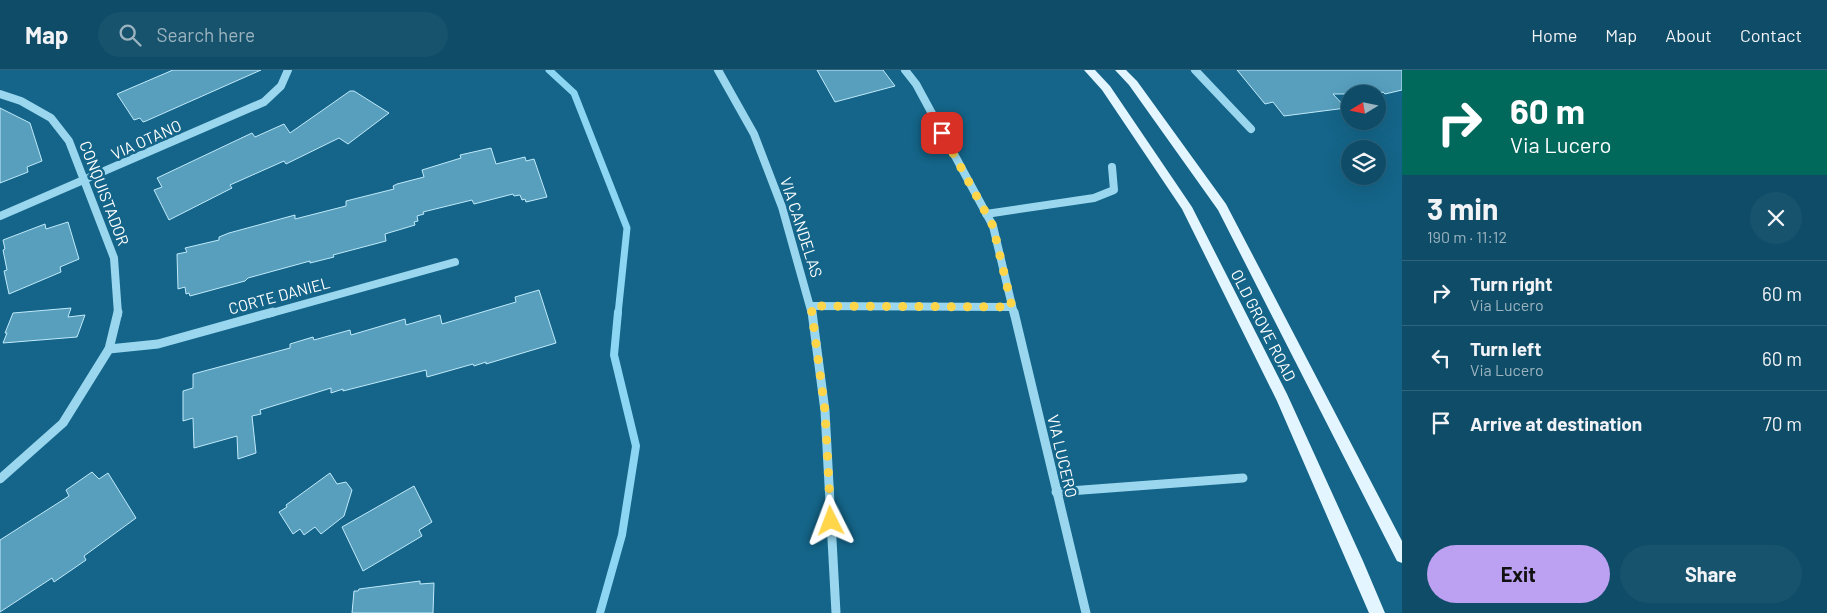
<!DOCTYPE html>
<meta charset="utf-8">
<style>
:root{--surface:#0f4c67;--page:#18536d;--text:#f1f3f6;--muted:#9bb4c0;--line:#2f637b;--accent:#bca0f2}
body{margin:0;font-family:Barlow,sans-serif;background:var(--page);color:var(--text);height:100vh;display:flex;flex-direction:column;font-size:19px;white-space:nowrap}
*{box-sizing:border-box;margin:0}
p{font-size:16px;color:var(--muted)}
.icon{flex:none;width:28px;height:28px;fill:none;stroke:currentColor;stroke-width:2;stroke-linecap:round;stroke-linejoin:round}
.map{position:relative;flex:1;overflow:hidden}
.side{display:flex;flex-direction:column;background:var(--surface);width:425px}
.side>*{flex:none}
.top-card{background:#00695c;color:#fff;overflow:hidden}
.needle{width:32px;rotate:260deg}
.tools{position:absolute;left:1341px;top:15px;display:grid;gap:10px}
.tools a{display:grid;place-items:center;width:45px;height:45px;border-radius:50%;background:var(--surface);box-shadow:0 5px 20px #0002,0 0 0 1px var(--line);font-size:25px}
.pin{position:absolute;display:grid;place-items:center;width:42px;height:42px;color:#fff;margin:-21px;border-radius:10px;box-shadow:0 2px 8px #0006}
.me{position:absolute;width:55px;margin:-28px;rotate:357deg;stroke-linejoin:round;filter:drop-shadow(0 0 4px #0008)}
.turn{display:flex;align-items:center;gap:18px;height:105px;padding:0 25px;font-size:22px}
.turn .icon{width:65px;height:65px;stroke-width:2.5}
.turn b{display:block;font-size:35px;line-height:42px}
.round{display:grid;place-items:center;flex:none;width:52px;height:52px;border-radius:26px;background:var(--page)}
.summary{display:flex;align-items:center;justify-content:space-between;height:85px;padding:0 25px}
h1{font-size:30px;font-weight:700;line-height:38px}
.primary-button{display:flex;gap:10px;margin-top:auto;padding:10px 25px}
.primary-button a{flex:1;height:58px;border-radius:30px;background:var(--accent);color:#111;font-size:20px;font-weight:700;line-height:58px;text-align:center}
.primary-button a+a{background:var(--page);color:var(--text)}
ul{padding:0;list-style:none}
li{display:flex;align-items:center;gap:15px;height:65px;padding:0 25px;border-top:1px solid var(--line)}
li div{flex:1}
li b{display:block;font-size:19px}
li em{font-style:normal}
header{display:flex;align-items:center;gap:30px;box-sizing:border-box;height:70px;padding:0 25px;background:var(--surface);border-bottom:1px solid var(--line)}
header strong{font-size:24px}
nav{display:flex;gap:28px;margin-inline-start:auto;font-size:18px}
.search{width:350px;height:45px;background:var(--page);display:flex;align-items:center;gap:12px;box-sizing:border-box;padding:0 18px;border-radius:28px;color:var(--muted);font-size:19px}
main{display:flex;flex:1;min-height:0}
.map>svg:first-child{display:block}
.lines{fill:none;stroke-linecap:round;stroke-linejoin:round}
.stream-far1{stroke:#8cd6f3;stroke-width:7}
.stream{stroke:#8cd6f3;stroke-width:8}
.building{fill:#579fbd;stroke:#c0eafb}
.minor-far1{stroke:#9ad7ef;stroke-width:8}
.minor{stroke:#9ad7ef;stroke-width:9}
.major{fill:#e3f5ff;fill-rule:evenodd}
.route{stroke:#ffd54a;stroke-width:9;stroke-dasharray:0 16.2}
.labels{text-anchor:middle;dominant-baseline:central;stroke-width:5;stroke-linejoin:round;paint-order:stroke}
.street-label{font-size:16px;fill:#fff;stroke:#146589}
</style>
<header>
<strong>Map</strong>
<div class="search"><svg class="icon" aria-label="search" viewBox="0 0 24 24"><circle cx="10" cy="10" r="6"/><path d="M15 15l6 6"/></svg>Search here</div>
<nav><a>Home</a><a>Map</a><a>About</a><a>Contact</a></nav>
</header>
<main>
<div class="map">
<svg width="1402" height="543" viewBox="0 0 1402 543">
<rect width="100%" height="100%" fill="#146589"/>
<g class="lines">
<polyline class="stream-far1" points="549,0 574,23 627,158 618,244"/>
<polyline class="stream" points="600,543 622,465 636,376 614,285 618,242"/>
</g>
<g class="building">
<polygon points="173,0 261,0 146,51 143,52 140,48 134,50 117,24"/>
<polygon points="817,0 883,0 895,16 835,32"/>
<polygon points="1237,0 1402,0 1402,20 1385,24 1383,22 1375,24 1333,24 1346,38 1284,46 1273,32 1265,34"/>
<polygon points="350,21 354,21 389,43 348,74 339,68 286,94 284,91 230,115 232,118 169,150 154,120 162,117 157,108 252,63 255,67 284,54 290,63"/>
<polygon points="0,38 30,53 42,91 27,97 28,102 0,113"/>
<polygon points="491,78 496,94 525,87 526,91 534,89 547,127 526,132 525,129 522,130 520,125 514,126 513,124 474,134 472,130 423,142 424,144 417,146 418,151 414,152 415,155 385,164 386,171 333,185 334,187 310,193 310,191 248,208 245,211 190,226 189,223 186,224 185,217 178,219 177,184 187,182 185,178 219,170 219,167 229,163 295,145 295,149 346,136 346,131 394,119 393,116 397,114 424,107 422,100 461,88 460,85"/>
<polygon points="68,152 79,189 60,197 61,202 9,224 4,201 7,200 3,180 5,179 3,170 45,154 46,159"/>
<polygon points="539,220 556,273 486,294 486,292 474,296 473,294 427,307 426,300 343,321 343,319 331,323 331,318 260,340 261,344 252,346 256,383 238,389 237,366 194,378 193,348 183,351 183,321 193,318 193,304 290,278 290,274 313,267 314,270 350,260 351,265 405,249 406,255 440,245 442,254 516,232 515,227"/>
<polygon points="71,238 68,247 85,245 77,267 3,273 7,263 5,263 13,243"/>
<polygon points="92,402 99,409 108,403 136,448 84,486 86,490 54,512 52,508 0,542 0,470 69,426 66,420"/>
<polygon points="330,403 337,414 346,412 352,420 344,446 321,464 315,457 304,465 300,459 293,464 279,442 287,437 286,435"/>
<polygon points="414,416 432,452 419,460 422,466 363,501 342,457"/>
<polygon points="420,511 420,514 434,513 433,543 352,543 354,521 358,521 359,519"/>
</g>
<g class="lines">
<g class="minor-far1">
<polyline points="718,0 754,64 782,137 812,244"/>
<polyline points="905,0 916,14 993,156 1014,244"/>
<polyline points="1195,0 1251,59"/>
<polyline points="0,24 21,31 51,48 69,71 114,188 118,244"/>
<polyline points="986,144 1094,128 1114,120 1112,97"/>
<polyline points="0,146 264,32 281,16 288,0"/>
<polyline points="811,236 1012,237"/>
<polyline points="268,244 455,192"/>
</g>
<g class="minor">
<polyline points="812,242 825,341 836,543"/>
<polyline points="1014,242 1086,543"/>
<polyline points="109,279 158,274 273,242"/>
<polyline points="0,409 63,353 109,279 118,242"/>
<polyline points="1056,422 1243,408"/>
</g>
<g class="major">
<polygon points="1084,0 1095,0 1110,16 1192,137 1287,324 1363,491 1385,543 1369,543 1277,331 1182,139 1102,20"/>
<polygon points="1115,0 1126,0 1137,11 1226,134 1402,471 1402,493 1397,491 1218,140 1129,15"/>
</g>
</g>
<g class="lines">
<polyline class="route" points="831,451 825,341 811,236 1012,237 993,156 942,63"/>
</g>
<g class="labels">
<g class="street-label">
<text transform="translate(146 69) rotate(-24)">VIA OTANO</text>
<text transform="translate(105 123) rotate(69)">CONQUISTADOR</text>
<text transform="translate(802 157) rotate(72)">VIA CANDELAS</text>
<text transform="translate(279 225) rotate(-15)">CORTE DANIEL</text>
<text transform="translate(1264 255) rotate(63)">OLD GROVE ROAD</text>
<text transform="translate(1063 386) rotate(77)">VIA LUCERO</text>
</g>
</g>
</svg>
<div class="tools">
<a><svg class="needle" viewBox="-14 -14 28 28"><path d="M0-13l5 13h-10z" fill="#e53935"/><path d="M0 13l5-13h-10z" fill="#9bb4c0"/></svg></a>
<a><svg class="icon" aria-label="layers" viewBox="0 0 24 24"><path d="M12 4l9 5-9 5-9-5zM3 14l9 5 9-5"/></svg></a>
</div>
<div class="pin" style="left:942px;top:63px;background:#d93025"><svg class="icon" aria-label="arrive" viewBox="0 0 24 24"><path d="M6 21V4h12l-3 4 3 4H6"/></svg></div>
<svg class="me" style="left:831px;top:451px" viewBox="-20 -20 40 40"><path d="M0-17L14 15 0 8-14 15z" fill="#ffd54a" stroke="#fff" stroke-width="4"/></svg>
</div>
<section class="side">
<div class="top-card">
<div class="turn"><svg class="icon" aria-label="right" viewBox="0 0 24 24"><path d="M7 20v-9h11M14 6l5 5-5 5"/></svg><div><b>60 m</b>Via Lucero</div></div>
</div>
<div class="summary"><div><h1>3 min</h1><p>190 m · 11:12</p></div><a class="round"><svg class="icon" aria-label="close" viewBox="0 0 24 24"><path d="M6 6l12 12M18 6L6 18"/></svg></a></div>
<ul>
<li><svg class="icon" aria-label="right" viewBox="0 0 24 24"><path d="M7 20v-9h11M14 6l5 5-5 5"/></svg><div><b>Turn right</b><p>Via Lucero</p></div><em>60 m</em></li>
<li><svg class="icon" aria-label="left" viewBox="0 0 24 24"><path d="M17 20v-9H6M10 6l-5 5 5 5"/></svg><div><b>Turn left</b><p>Via Lucero</p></div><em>60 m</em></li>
<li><svg class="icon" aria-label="arrive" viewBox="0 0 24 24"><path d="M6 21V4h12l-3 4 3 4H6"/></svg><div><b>Arrive at destination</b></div><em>70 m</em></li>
</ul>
<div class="primary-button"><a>Exit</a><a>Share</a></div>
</section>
</main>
